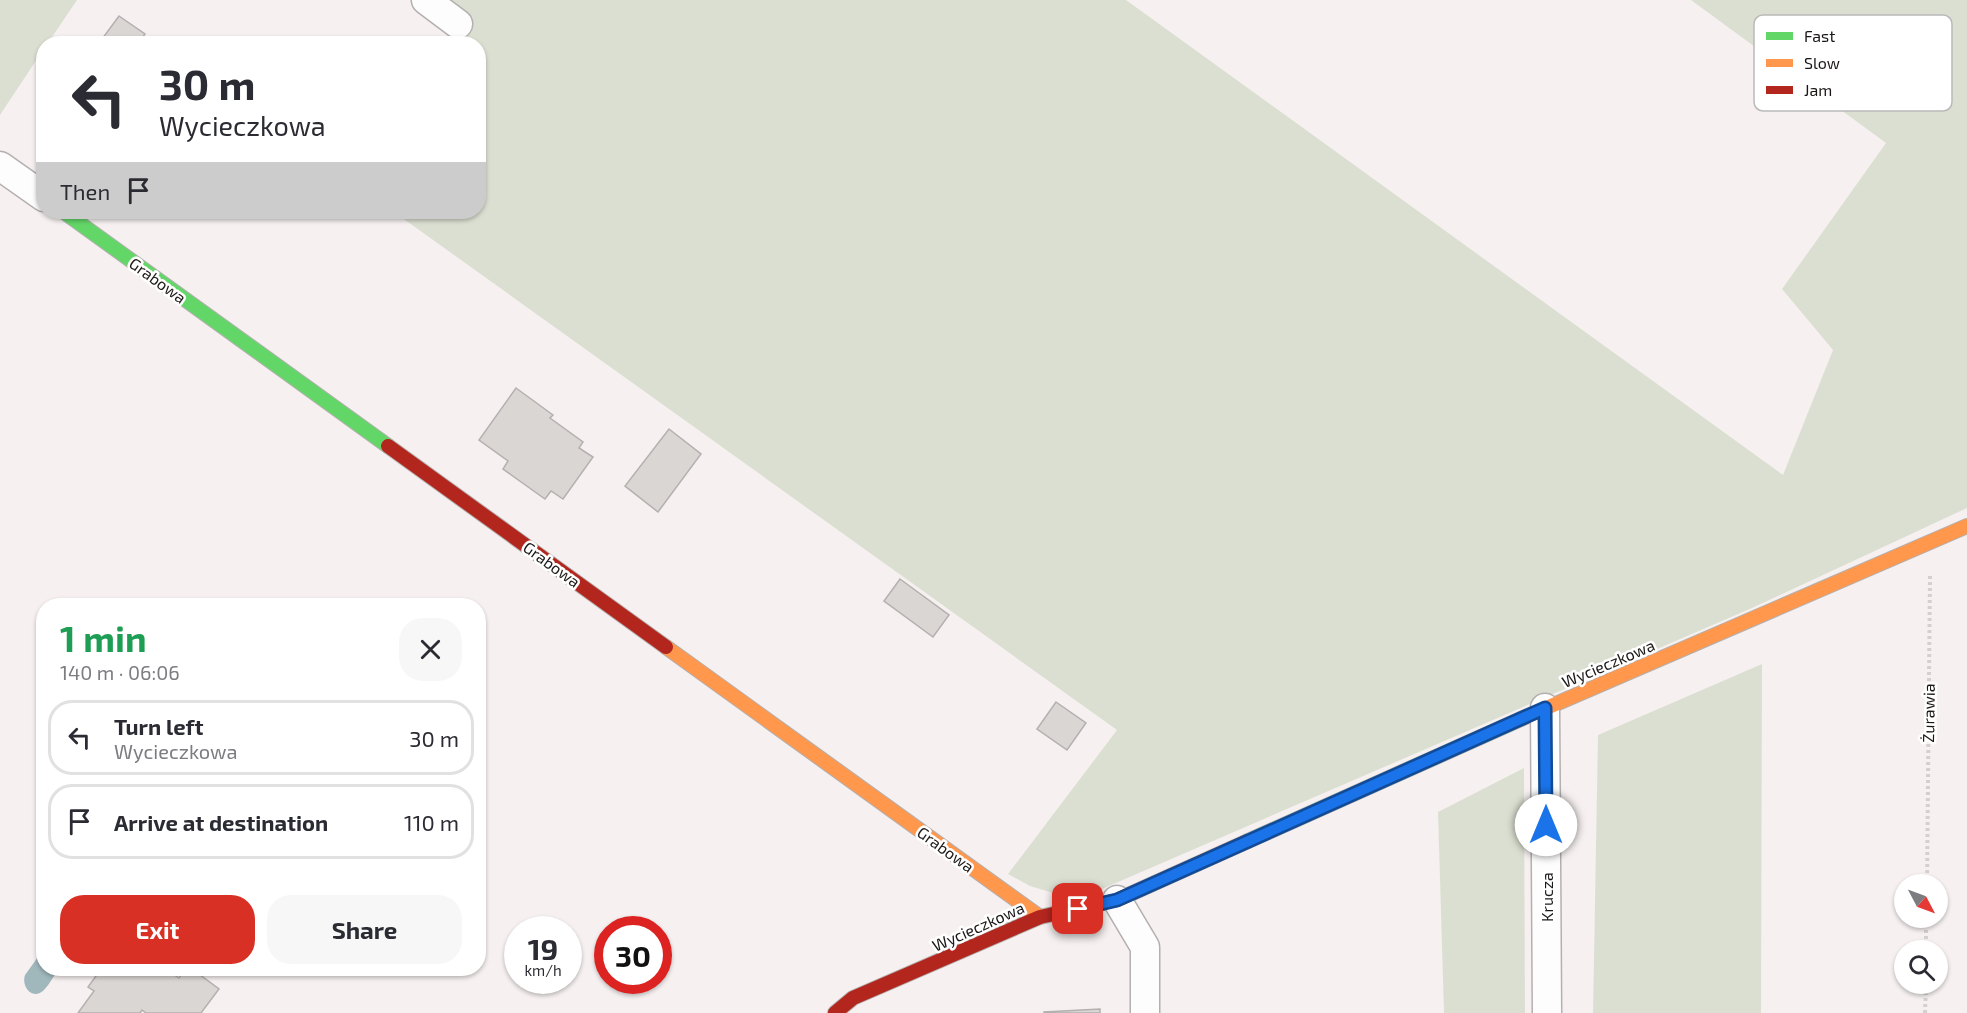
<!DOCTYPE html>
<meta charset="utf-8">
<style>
:root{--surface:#fff;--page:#f7f7f7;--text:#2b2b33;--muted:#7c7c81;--line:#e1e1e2;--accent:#d93025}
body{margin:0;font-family:"Exo 2",sans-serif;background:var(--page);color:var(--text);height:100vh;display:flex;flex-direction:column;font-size:22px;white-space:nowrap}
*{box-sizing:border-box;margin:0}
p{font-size:20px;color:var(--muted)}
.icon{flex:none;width:33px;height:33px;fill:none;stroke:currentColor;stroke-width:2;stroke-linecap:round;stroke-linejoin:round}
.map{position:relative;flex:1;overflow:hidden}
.sheet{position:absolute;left:36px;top:598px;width:450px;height:378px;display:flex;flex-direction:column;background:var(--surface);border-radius:24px;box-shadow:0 2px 4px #0004}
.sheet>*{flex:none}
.banner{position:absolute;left:36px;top:36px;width:450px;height:183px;border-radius:24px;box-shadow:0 2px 4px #0004;background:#fff;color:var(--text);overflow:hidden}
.needle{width:39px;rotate:131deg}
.buttons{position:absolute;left:1894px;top:874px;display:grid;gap:12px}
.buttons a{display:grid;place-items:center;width:54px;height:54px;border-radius:50%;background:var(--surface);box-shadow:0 2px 4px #0004;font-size:30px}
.speed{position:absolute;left:504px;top:916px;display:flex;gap:12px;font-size:30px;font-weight:700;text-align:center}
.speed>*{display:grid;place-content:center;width:78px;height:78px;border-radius:50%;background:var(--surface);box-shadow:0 2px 4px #0004;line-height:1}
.speed small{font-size:15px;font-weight:400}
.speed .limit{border:9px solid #d22;background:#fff;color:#111}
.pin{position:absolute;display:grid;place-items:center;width:51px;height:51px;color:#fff;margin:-26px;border-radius:12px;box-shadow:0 3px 9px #0006}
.me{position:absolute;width:66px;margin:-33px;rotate:0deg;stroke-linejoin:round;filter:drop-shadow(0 0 4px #0008)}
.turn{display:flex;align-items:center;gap:21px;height:126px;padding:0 24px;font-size:27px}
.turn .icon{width:78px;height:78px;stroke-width:2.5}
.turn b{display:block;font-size:42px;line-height:51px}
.then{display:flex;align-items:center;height:57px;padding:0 24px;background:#0003;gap:12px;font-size:22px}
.round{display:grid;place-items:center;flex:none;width:63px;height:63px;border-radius:24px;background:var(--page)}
.summary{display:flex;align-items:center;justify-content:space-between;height:102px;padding:0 24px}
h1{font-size:36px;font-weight:700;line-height:45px;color:#1e9e55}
.primary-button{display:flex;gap:12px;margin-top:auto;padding:12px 24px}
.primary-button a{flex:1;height:69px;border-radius:24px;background:var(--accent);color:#fff;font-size:24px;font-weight:700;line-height:69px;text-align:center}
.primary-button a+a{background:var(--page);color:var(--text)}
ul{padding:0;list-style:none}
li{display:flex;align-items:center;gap:18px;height:75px;margin:0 12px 9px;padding:0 12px;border:3px solid var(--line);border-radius:24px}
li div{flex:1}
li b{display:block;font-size:22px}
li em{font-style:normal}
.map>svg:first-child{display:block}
.green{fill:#dbdfd1}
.water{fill:#a0b8bc}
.building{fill:#d9d6d4;stroke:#b4b0af;stroke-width:1.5}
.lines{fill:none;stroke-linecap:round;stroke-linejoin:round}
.street-casing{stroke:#b4b0af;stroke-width:31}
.fast-casing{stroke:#b4b0af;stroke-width:16}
.slow-casing{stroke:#b4b0af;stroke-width:16}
.jam-casing{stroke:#b4b0af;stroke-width:16}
.path{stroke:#d2d1d0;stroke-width:4;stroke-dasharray:3 3;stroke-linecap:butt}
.street{stroke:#fefdfd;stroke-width:28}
.fast{stroke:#63d668;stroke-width:14}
.slow{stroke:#ff974d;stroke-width:14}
.jam{stroke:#b3261e;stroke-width:14}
.route-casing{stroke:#114b97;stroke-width:15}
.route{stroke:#1a73e8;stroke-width:10}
.labels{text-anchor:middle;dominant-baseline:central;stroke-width:5;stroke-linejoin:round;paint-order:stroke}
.street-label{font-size:16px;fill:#1a1716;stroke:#fff}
.key{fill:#fff;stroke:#bab9b9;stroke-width:1.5}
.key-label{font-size:16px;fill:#1a1716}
</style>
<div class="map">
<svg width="1967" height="1013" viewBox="0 0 1967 1013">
<rect width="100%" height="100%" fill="#f6f1f0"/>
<g class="green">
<polygon points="0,0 77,0 48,43 44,44 43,50 0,115"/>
<polygon points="447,0 1126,0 1783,475 1833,350 1782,289 1886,143 1691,0 1967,0 1967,508 1752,608 1088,895 1060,895 1030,886 1008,874 1117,730 394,212 478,212 478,44 454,43 473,18"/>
<polygon points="1762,664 1761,1013 1593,1013 1598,735"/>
<polygon points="1524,768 1525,1013 1444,1013 1438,812"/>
</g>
<path class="water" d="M 43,950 L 44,969 L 59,969 C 54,975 50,984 44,990 C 33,1001 21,987 25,975 Z"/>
<g class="building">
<polygon points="119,16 145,34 138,44 109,44 102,39"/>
<polygon points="516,388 553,415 550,418 583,442 579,448 593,457 563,499 551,491 545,499 503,469 508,461 479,440"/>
<polygon points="669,429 701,454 658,512 625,486"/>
<polygon points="900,579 949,615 933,637 884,601"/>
<polygon points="1056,702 1086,723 1067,750 1037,729"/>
<polygon points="101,969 166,969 179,978 185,969 192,969 219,989 201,1013 146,1013 142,1010 140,1013 78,1013 94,991 88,987"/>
<polygon points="1100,1009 1100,1013 1044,1013 1044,1012"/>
</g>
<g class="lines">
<defs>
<g id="street">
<polyline points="426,0 458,24"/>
<polyline points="0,166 44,197"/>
<polyline points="1545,708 1547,1013"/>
<polyline points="1117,900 1145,947 1145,1013"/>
</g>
<g id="fast">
<polyline points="64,212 388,446"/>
<polyline points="1248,841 1521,719"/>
</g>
<g id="slow">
<polyline points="666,647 1040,917"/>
<polyline points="1521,719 1967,526"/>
</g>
<g id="jam">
<polyline points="388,446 666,647"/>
<polyline points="835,1013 853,998 1040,917 1117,900 1248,841"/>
</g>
</defs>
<use href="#street" class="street-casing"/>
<use href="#fast" class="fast-casing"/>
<use href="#slow" class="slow-casing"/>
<use href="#jam" class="jam-casing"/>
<g class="path">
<polyline points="1927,885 1930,575"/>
<polyline points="1926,951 1926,918"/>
<polyline points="1925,1013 1926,984"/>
</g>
<use href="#street" class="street"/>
<use href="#fast" class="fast"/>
<use href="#slow" class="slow"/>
<use href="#jam" class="jam"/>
</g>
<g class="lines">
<defs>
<polyline id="route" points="1078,909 1117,900 1545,708 1546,825"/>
</defs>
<use href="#route" class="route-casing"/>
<use href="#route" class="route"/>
</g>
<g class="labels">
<g class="street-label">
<text transform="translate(158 280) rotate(36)">Grabowa</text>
<text transform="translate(552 564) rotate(36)">Grabowa</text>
<text transform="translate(1608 663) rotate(-23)">Wycieczkowa</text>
<text transform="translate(1928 713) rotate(-89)">Żurawia</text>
<text transform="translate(946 849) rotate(36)">Grabowa</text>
<text transform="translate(1546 897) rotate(-90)">Krucza</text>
<text transform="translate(978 926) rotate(-24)">Wycieczkowa</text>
</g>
</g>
<rect x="1754" y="15" width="198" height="96" rx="9" class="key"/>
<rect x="1766" y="32" width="27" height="8" fill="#63d668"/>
<rect x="1766" y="59" width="27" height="8" fill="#ff974d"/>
<rect x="1766" y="86" width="27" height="8" fill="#b3261e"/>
<g class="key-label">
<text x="1804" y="42">Fast</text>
<text x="1804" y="69">Slow</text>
<text x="1804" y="96">Jam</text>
</g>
</svg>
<div class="buttons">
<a><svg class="needle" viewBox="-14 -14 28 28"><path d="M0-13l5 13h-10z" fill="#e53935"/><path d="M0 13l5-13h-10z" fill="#7c7c81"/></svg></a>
<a><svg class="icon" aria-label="search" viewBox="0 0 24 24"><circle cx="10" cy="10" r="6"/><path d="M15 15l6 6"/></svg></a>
</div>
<div class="speed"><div>19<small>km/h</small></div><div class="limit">30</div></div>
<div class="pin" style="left:1078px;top:909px;background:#d93025"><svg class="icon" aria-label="arrive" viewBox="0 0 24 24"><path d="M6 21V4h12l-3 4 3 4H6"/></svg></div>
<svg class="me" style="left:1546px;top:825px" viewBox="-20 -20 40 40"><circle r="19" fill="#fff"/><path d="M0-13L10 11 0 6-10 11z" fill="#1a73e8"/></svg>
<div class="banner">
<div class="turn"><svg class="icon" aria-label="left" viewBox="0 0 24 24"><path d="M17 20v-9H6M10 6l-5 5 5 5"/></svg><div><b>30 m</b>Wycieczkowa</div></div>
<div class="then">Then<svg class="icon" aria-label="arrive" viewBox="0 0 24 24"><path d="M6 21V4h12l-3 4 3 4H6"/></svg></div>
</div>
<section class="sheet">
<div class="summary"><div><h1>1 min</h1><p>140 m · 06:06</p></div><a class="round"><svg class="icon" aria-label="close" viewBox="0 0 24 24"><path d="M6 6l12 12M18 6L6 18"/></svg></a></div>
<ul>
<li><svg class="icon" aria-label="left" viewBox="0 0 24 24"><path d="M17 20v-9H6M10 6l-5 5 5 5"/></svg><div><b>Turn left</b><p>Wycieczkowa</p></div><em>30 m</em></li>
<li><svg class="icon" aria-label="arrive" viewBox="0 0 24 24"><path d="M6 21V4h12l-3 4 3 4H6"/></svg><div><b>Arrive at destination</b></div><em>110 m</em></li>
</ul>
<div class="primary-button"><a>Exit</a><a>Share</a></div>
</section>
</div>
